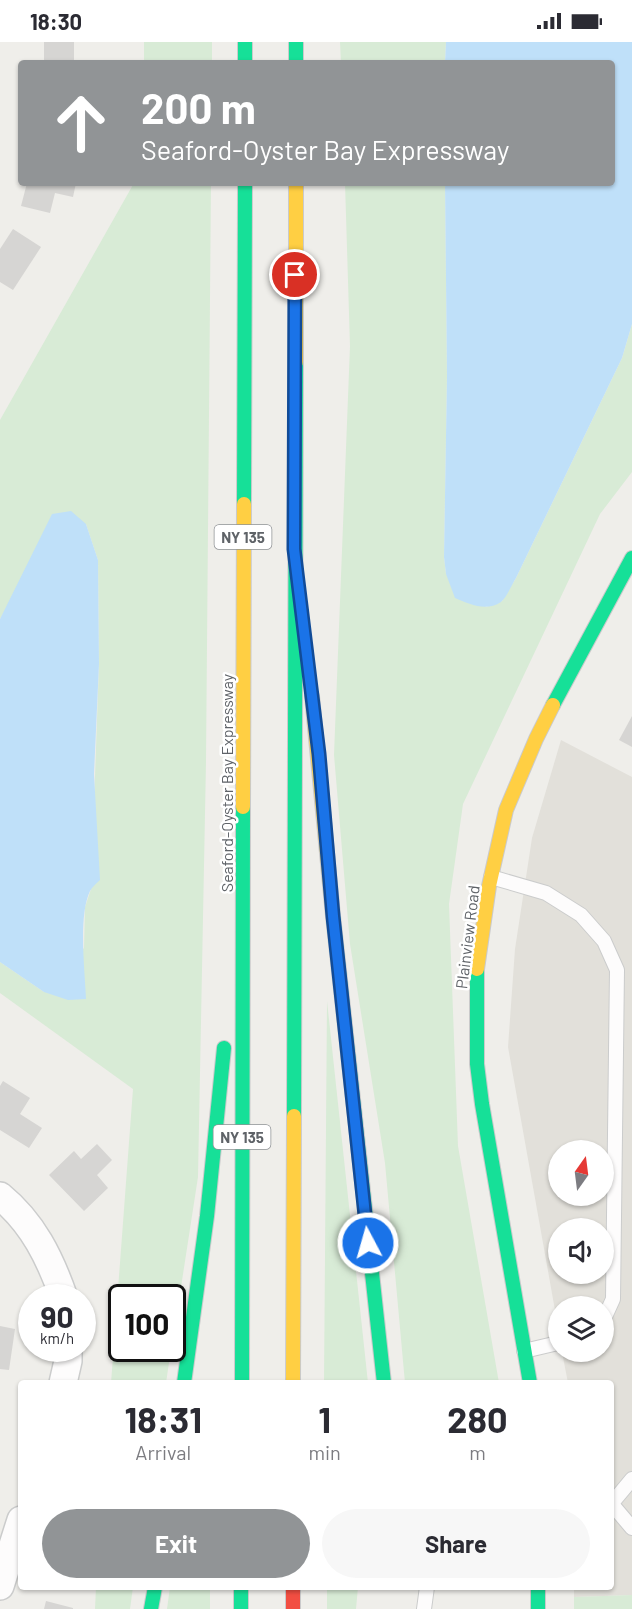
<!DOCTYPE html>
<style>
:root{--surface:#fff;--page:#f7f7f7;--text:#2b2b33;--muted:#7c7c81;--accent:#919496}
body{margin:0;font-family:Barlow,sans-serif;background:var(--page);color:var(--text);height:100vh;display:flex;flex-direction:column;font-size:22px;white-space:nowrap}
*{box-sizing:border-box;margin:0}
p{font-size:20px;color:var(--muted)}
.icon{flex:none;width:33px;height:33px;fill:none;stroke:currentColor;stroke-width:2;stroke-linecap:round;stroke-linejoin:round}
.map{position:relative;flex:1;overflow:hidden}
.drawer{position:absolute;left:18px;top:1338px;width:596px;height:210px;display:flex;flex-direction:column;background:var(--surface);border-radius:6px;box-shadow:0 2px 4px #0004}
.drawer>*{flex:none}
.guide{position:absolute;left:18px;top:18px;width:597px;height:126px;border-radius:6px;box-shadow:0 2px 4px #0004;background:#919496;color:#fff;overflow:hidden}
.needle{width:39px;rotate:14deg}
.fabs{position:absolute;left:548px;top:1098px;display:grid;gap:12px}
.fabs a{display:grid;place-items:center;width:66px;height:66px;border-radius:50%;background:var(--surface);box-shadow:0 2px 4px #0004;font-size:30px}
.speed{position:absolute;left:18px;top:1242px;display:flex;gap:12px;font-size:30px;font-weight:700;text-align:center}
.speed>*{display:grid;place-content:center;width:78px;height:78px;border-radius:50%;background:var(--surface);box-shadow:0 2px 4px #0004;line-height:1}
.speed small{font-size:15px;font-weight:400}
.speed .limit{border:3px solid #111;border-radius:9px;background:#fff;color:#111}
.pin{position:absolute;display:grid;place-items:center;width:51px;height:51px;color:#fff;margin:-26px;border:3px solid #fff;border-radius:50%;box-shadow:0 2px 6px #0007}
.me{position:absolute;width:66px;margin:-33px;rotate:354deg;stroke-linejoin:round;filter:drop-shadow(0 0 4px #0008)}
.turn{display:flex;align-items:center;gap:21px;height:126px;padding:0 24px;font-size:27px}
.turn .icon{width:78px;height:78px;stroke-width:2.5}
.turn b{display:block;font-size:42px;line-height:51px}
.eta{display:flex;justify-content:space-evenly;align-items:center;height:102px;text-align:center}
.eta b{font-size:36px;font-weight:700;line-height:42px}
.action{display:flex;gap:12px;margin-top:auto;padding:12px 24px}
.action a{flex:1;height:69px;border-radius:36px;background:var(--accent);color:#fff;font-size:24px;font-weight:700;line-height:69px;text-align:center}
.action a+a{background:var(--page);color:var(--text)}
.status{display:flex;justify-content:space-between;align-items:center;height:42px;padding:0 30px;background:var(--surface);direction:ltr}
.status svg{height:16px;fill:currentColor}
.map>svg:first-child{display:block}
.education{fill:#e2e0da;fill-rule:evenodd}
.green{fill:#d8ebd6}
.water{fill:#bfe0f9}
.building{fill:#d6d5d3}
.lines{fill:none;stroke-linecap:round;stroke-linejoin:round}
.lane-casing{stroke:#cbcccc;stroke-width:16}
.street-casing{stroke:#cbcccc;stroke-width:30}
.fast-casing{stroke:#cacacb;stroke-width:16}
.slow-casing{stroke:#cacacb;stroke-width:16}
.jam-casing{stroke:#cacacb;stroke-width:16}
.lane{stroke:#fdfcfc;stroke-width:14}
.street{stroke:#fdfcfc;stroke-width:27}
.fast{stroke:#16e098;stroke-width:14}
.slow{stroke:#ffcf43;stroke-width:14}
.jam{stroke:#f24e42;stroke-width:14}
.route-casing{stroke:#114b97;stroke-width:15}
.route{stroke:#1a73e8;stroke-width:10}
.labels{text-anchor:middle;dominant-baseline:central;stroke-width:5;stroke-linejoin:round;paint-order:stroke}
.shield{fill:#fff;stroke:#8f9295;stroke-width:1.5}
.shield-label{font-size:15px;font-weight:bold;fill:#5f6368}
.street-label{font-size:16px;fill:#5f6368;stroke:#fff}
</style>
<div class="status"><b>18:30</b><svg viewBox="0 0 49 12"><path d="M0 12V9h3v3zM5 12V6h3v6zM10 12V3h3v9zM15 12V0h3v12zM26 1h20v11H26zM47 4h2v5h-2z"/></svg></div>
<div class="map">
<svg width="632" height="1567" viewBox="0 0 632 1567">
<rect width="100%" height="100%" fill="#efeeea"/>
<path class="education" d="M 561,698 L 632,735 L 632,1553 L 574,1555 L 574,1545 L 610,1545 L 610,1341 L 568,1341 L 562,1310 L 603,1310 L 603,1264 L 558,1264 L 558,1285 L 508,1005 L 515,907 L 532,796 ZM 558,1108 L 603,1108 L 603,1154 L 558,1154 ZM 558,1186 L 603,1186 L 603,1232 L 558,1232 Z"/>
<g class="green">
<rect x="144" y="0" width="68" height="21"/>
<polygon points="340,0 446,0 445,21 341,21"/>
<polygon points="134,141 211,141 206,720 198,1135 173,1297 172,1256 122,1256 122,1306 171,1307 166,1341 111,1341 133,1047 0,951 0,920 44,950 84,906 85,865 91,847 99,622 98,518 86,482 13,554 0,577 0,378"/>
<polygon points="345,141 445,141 447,334 444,515 446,532 486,565 502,559 516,536 622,316 632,282 632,430 600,472 463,762 449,862 458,1104 499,1341 405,1341 385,1121 350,902 334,713 350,304"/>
<polygon points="327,959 368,1341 324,1341"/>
<polygon points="96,1545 133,1545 130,1567 95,1567"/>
<polygon points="170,1545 210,1545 210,1567 167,1567"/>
<polygon points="327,1545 358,1545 356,1567 327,1567"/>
<polygon points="632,1553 632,1567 574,1567 574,1555"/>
</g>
<g class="water">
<path d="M 446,0 L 632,0 L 632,282 L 622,316 L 516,536 C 512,542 507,555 501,560 C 486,570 469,562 455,556 L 446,532 L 444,515 L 447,334 L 445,141 L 612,141 L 612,21 L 445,21 Z"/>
<path d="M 71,469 L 86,482 L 98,518 L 99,622 L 94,732 L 100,838 C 96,842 92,845 90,849 C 78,874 85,929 86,957 L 68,958 L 44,950 L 0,920 L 0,577 L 52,472 Z"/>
</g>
<g class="building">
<polygon points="44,0 74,0 74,18 44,19"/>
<polygon points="27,141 76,141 73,155 55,151 50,171 21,164"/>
<polygon points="13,187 41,205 13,248 0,240 0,207"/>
<polygon points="632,674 632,705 619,698"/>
<polygon points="3,1039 30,1056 20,1072 42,1086 29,1106 0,1088 0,1044"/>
<polygon points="97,1102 112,1118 97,1133 108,1146 84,1169 49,1133 74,1109 81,1117"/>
<polygon points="0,1284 15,1287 9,1328 0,1327"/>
<polygon points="46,1559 73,1566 73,1567 44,1567"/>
</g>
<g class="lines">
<defs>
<g id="lane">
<polyline points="491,835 546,851 581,873 604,899 617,928 613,1257 603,1279"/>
<polyline points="524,1309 558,1301"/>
<polyline points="610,1460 632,1486"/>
<polyline points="612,1461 632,1437"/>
<polyline points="424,1567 427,1545"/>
</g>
<g id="street">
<path d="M 0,1154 C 33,1181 50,1216 64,1256"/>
<polyline points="63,1341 68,1319 68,1306"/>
<polyline points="0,1544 21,1478"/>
</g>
<g id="fast">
<polyline points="245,0 245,21"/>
<polyline points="296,0 296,21"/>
<polyline points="244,462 245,141"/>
<polyline points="553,663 632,516"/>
<polyline points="333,874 384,1341"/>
<polyline points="477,927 477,1022 482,1062 530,1341"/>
<polyline points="294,1074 296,320"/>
<polyline points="184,1341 207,1174 224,1006"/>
<polyline points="242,1341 243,765"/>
<polyline points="241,1545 241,1567"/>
<polyline points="538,1545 538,1567"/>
<polyline points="151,1567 155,1545"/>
</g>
<g id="slow">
<polyline points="296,320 296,141"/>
<polyline points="312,654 333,874"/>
<polyline points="243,765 244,462"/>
<polyline points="477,927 489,844 506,768 536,697 553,663"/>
<polyline points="293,1341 294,1074"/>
</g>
<polyline id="jam" points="293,1545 293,1567"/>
</defs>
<use href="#lane" class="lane-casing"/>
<use href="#street" class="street-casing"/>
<use href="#fast" class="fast-casing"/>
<use href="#slow" class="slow-casing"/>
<use href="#jam" class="jam-casing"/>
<use href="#lane" class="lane"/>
<use href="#street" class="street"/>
<use href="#fast" class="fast"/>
<use href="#slow" class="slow"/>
<use href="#jam" class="jam"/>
</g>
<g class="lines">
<defs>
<polyline id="route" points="295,233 294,507 319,712 333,874 368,1201"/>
</defs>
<use href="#route" class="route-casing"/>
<use href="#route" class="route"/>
</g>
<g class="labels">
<g class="shield">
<rect x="214.5" y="483" width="57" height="24" rx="4.5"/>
<rect x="213.5" y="1083" width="57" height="24" rx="4.5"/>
</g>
<g class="shield-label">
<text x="243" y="495">NY 135</text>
<text x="242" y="1095">NY 135</text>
</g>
<g class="street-label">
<text transform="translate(226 741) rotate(-90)">Seaford-Oyster Bay Expressway</text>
<text transform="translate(467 895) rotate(-83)">Plainview Road</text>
</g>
</g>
</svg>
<div class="fabs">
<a><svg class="needle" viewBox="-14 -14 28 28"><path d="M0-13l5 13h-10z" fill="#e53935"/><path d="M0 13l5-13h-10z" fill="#7c7c81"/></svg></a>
<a><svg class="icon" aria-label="sound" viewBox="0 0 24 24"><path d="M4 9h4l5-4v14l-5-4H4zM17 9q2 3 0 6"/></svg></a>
<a><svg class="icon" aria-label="layers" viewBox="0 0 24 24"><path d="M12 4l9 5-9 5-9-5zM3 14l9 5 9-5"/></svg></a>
</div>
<div class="speed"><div>90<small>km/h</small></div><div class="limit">100</div></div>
<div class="pin" style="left:295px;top:233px;background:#d93025"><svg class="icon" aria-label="arrive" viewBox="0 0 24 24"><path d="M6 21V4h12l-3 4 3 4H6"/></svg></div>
<svg class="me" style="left:368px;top:1201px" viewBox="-20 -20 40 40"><circle r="17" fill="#1a73e8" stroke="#fff" stroke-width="3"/><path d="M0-11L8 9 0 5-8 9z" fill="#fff"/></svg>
<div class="guide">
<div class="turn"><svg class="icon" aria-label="ahead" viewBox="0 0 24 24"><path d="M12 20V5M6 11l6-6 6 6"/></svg><div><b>200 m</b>Seaford-Oyster Bay Expressway</div></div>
</div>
<section class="drawer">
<div class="eta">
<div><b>18:31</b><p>Arrival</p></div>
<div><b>1</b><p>min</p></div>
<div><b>280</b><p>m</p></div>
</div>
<div class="action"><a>Exit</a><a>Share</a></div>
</section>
</div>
